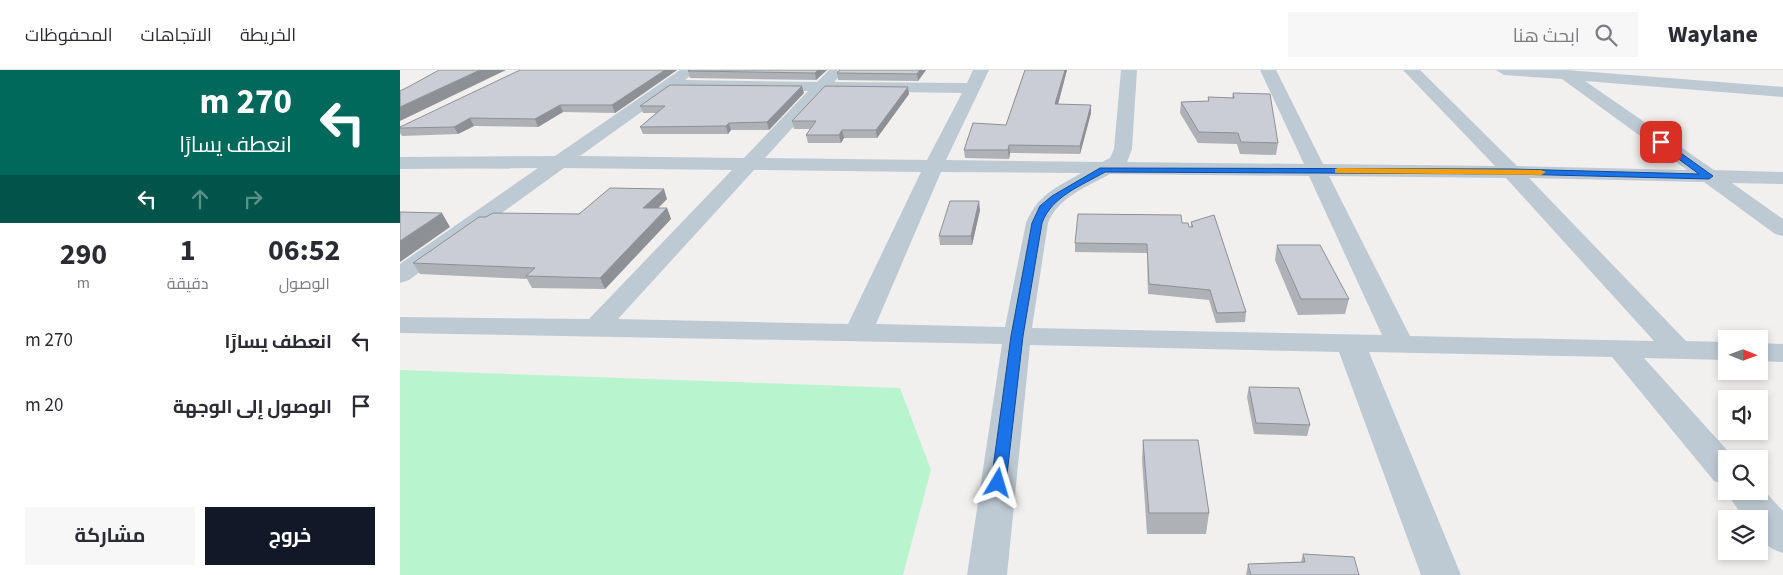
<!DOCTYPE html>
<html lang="ar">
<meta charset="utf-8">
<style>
:root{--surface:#fff;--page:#f7f7f7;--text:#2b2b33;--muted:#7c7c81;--line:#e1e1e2;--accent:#111827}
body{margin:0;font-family:"Source Sans 3",Cairo,sans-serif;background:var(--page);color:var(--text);direction:rtl;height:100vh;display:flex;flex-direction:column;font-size:19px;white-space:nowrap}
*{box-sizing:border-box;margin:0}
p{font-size:16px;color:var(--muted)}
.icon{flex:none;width:28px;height:28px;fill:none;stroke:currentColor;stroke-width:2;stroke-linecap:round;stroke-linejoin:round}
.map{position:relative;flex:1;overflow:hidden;direction:ltr}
.drawer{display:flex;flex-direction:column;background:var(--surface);width:400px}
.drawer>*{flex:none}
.hud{background:#00695c;color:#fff;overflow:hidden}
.needle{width:32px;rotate:91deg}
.buttons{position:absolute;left:1318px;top:260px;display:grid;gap:10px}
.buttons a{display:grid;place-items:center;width:50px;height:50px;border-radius:0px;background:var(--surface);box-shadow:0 2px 8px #0003;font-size:25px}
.pin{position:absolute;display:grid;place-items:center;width:42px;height:42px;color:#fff;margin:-21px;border-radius:10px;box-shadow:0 2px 8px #0006}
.me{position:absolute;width:55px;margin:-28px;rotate:7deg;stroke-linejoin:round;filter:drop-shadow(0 0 4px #0008)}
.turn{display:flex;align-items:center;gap:18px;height:105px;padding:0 25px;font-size:22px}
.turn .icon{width:65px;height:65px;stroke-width:2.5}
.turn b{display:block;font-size:35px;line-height:42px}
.lanes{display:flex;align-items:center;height:48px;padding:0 25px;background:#0003;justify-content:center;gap:25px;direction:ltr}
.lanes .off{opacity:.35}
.eta{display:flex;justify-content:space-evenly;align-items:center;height:85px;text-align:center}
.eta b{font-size:30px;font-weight:700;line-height:35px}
.cta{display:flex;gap:10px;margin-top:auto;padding:10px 25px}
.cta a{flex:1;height:58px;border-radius:0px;background:var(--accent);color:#fff;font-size:20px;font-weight:700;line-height:58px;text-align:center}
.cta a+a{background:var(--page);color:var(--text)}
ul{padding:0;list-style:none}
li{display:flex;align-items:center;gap:15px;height:65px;padding:0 25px}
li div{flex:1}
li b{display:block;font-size:19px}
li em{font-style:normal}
header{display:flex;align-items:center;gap:30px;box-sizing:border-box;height:70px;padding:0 25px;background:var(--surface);border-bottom:1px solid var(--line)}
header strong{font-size:24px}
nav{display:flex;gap:28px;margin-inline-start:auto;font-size:18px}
.search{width:350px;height:45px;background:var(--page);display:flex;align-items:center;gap:12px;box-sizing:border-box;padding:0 18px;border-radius:0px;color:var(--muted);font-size:19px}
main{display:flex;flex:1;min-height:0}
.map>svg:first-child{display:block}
.green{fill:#b8f4ce}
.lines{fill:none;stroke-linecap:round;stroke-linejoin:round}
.street{fill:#becad3;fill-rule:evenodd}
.wall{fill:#aeb1b6}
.shaded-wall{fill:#8d9094}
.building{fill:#caced4;stroke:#8d9094}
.route{fill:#1a73e8;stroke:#114b97}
.slow{fill:#f59e0b}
</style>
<header>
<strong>Waylane</strong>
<div class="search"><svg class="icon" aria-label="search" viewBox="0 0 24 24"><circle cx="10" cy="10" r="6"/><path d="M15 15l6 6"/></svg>ابحث هنا</div>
<nav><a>الخريطة</a><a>الاتجاهات</a><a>المحفوظات</a></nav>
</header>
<main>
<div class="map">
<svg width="1383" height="505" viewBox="0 0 1383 505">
<rect width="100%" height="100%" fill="#f2efef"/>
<polygon class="green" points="0,300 500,318 531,400 503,505 0,505"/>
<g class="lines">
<g class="street">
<path d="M 280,0 L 298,0 L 285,10 L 417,12 L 429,0 L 445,0 L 434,12 L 567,13 L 573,0 L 589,0 L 546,90 L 702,92 L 710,88 L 714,79 L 721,0 L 737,0 L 732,79 L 727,92 L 904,94 L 860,0 L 876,0 L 923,94 L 1095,96 L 1003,0 L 1020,0 L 1117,96 L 1287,100 L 1162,9 L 1104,5 L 1096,0 L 1167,0 L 1383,17 L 1383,27 L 1185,11 L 1314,100 L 1383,102 L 1383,114 L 1332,113 L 1383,149 L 1383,166 L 1375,164 L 1304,112 L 1129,108 L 1286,271 L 1326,272 L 1326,290 L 1244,288 L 1335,389 L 1326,389 L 1326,415 L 1314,411 L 1212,287 L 969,282 L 1061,505 L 1021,505 L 939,282 L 630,275 L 607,505 L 567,505 L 602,274 L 0,263 L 0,247 L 189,249 L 332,100 L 164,98 L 9,210 L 0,213 L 0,194 L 138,98 L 0,99 L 0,87 L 155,86 ZM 272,20 L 408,21 L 344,88 L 180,86 ZM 426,21 L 562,23 L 527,90 L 365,88 ZM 354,100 L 521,102 L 448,254 L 218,249 ZM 541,102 L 681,103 C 656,118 638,124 626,153 L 605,257 L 476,254 ZM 710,104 L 909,106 L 982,265 L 632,258 L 648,153 C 658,127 687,117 710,104 ZM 929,106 L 1106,108 L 1254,271 L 1010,266 Z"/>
<polygon points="1359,273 1383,274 1383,292 1359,291"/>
<path d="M 1359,415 L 1383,441 L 1383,483 C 1363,476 1359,470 1359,449 L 1345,449 L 1325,421 L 1326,419 L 1326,421 L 1359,421 Z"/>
</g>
</g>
<g class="wall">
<polygon points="277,0 215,43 163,42 138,57 74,56 58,64 2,66 0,63 0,57"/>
<polygon points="427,0 416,10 290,8 288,1"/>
<polygon points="526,0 518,11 438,10 437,3"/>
<polygon points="625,0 667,0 658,34 691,43 680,84 610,83 609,89 565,88 564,80 606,55"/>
<polygon points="404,23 369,60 331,60 328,64 243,64 240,57 256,43 243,43 240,36"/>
<polygon points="833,23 878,73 876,85 840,84 837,74 798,73 780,43 781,32 808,31 808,27 832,28"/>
<polygon points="509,24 477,68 444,68 441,73 408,73 406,65 411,59 394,59 392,51"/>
<polygon points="267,129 258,138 267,138 271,149 205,219 132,218 127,209 20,204 13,193"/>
<polygon points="580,140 572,175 540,175 539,166"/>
<polygon points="791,152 846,242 845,252 816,253 809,230 748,224 747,183 675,182 675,173 791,157"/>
<polygon points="877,175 949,229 945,244 898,245 875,190"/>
<polygon points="849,317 910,355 907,366 854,364 847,327"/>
<polygon points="743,370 809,443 806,464 747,464 742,390"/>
<polygon points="903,484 959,505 846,505 848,494 901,492"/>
</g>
<g class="shaded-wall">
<polygon points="80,0 106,0 0,51 0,37"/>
<polygon points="265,0 277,0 215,43 212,35"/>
<polygon points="418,0 427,0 416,10 415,3"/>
<polygon points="520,0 526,0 518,11 517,4"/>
<polygon points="665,0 667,0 656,42 655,34"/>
<polygon points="402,16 404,23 369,60 367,52"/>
<polygon points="508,17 509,24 477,68 476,60"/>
<polygon points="160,35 163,42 138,57 135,49"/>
<polygon points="691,35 691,43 680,84 680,76"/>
<polygon points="70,48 74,56 58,64 54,57"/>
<polygon points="329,53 331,60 328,64 326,56"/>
<polygon points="442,60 444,68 441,73 439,65"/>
<polygon points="609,75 610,83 609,89 608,80"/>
<polygon points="264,119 267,129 247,149 243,138"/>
<polygon points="579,131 580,140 572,175 571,166"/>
<polygon points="267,138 271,149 205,219 200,208"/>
<polygon points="42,143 50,157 0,192 0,171"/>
</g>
<g class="building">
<polygon points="39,0 80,0 0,37 0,21 10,16"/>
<polygon points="120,0 265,0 212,35 160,35 135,49 70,48 54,57 0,58 0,57"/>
<polygon points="290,0 418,0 415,3 288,1"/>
<polygon points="440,0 520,0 517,4 437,3"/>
<polygon points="625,0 665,0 655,34 691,35 680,76 609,75 608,80 564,80 573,53 606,55"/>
<polygon points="270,15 402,16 367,52 329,53 326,56 240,57 265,36 240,36"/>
<polygon points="425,16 508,17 476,60 442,60 439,65 406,65 416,51 392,51"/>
<polygon points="833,23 870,24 878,73 841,72 838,63 799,62 781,32 809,31 808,27 834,28"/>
<polygon points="210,118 264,119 243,138 267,138 200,208 126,206 135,198 13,193 79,147 86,147 93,143 179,144"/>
<polygon points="550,131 579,131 571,166 539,166"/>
<polygon points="0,142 42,143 0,171"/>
<polygon points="678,144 781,145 782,153 788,153 789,157 793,157 791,152 814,145 846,242 817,243 810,220 749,214 747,174 675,173"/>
<polygon points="877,175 920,175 949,229 901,229"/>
<polygon points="849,317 899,318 910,355 856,353"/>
<polygon points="743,370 798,370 809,443 749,443"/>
<polygon points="903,484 954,487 959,505 851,505 848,494 905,492"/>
</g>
<path class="route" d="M 1258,71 L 1264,71 L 1313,106 L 1309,109 L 1112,104 L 705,102 C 681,116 652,126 642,153 L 623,266 L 606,413 L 604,417 L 593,417 L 591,413 L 611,266 L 632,153 L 640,136 L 652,126 L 700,98 L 1112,99 L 1299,104 L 1258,74 Z"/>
<polygon class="slow" points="938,98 1141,100 1146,102 1141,105 935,103 935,99"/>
</svg>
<div class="buttons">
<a><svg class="needle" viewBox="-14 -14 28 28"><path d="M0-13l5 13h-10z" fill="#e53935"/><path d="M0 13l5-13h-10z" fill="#7c7c81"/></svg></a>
<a><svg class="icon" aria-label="sound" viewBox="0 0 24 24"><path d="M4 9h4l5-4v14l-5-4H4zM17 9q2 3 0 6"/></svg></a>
<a><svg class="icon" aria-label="search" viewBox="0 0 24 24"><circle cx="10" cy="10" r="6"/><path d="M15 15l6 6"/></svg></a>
<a><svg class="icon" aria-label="layers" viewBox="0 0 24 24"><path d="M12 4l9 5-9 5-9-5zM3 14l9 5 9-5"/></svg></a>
</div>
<div class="pin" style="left:1261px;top:72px;background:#d93025"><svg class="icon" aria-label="arrive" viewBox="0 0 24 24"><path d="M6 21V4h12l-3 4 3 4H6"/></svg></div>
<svg class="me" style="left:598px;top:413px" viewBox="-20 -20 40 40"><path d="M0-17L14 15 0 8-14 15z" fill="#1a73e8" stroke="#fff" stroke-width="4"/></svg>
</div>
<section class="drawer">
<div class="hud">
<div class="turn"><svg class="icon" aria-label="left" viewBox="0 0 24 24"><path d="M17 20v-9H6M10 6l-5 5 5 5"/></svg><div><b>270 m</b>انعطف يسارًا</div></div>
<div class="lanes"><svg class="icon" aria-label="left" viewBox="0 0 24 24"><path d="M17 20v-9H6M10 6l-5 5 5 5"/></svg><svg class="icon off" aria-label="ahead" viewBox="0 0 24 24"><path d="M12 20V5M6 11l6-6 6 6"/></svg><svg class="icon off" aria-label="right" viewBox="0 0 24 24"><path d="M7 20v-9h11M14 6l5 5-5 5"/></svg></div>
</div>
<div class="eta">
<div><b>06:52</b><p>الوصول</p></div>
<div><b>1</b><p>دقيقة</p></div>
<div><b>290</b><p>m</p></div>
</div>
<ul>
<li><svg class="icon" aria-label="left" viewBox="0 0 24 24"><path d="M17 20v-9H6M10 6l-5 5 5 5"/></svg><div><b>انعطف يسارًا</b></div><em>270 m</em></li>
<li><svg class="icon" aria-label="arrive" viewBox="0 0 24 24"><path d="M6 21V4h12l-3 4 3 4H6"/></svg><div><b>الوصول إلى الوجهة</b></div><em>20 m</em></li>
</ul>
<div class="cta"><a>خروج</a><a>مشاركة</a></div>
</section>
</main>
